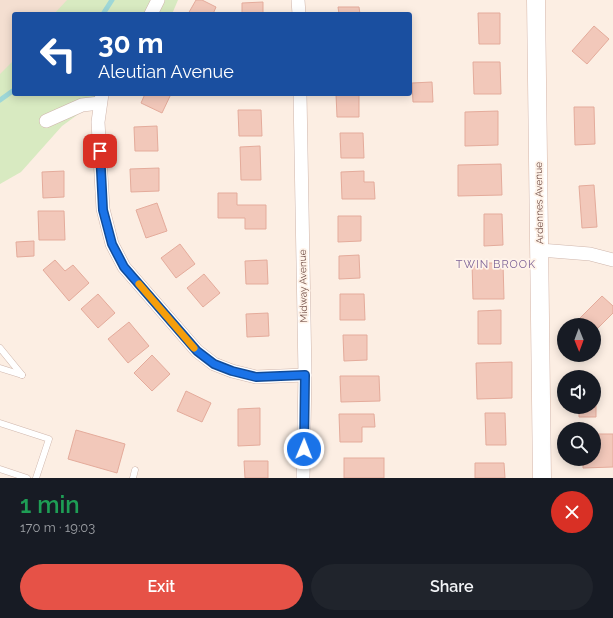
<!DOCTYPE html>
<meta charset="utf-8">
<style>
:root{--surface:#171b24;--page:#20242c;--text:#f1f3f6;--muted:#9ea1a6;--accent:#e65247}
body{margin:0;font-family:Raleway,sans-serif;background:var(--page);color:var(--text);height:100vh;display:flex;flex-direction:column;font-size:15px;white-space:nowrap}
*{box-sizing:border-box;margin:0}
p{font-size:13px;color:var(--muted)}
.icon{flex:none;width:22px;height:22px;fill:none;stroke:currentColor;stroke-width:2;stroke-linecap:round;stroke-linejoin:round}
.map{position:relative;height:478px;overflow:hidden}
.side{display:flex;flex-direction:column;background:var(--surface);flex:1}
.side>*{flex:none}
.hud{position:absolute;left:12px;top:12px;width:400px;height:84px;border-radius:4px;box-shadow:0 2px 10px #0003;background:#1a4fa0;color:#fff;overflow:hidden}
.needle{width:26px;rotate:179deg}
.buttons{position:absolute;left:557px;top:318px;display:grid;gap:8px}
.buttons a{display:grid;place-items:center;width:44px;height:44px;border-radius:50%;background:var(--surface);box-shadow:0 2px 10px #0003;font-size:20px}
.pin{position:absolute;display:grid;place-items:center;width:34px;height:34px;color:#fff;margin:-17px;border-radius:8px;box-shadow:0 2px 6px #0006}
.me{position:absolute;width:44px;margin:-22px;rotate:1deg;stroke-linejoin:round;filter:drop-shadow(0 0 3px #0008)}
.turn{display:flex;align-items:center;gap:14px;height:84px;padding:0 20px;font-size:18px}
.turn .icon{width:52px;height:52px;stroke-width:2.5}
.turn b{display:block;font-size:28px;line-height:34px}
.round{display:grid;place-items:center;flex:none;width:42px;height:42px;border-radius:21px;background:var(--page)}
.overview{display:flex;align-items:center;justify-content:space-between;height:68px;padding:0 20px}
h1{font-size:24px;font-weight:600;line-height:30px;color:#1e9e55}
.button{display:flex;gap:8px;margin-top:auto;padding:8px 20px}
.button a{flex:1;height:46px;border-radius:24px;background:var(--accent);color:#fff;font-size:16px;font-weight:600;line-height:46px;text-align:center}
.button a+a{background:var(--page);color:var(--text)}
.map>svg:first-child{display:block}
.residential{fill:#f4dfd1}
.green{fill:#d8eac1}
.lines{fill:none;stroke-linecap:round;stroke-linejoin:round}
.stream{stroke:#9ed7d7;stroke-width:5}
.building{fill:#f2c8ba;stroke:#e4ab9b}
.lane-casing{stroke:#cfb6ac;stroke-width:7}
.street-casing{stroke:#cfb6ac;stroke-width:14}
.secondary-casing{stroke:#d5b7ab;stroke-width:19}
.lane{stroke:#fff;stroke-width:6}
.street{stroke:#fff;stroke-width:13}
.secondary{stroke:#fff;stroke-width:18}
.route-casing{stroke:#114b97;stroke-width:10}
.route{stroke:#1a73e8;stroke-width:7}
.slow{stroke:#f59e0b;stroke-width:7}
.labels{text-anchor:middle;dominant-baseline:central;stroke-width:3.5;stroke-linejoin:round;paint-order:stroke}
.street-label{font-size:10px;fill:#745149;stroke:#fff3e9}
.neighbourhood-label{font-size:11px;letter-spacing:1px;fill:#7e6498;stroke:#fff3e9}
</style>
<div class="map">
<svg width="613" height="478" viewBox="0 0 613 478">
<rect width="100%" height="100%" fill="#fceee3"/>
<polygon class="residential" points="0,0 97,0 81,14 14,14 14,74 0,87"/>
<g class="green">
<polygon points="67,0 178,0 172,14 54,14"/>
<polygon points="14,60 14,94 106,94 62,126 21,172 0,184 0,74"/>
</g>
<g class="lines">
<g class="stream">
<polyline points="103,14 112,0"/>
<polyline points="0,100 14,90"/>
</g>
</g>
<g class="building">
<polygon points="196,0 202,0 216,7 213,14 188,14"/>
<polygon points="263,2 263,14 242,14 242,3"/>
<polygon points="338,7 359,7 360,14 339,14"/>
<polygon points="478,13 500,13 500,44 479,44"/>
<polygon points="594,26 609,39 587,64 572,51"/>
<polygon points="473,62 500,62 501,94 474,94"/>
<polygon points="432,82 433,102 413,102 412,83"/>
<polygon points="145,94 171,94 162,113 141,103"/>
<polygon points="336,94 359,94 359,117 337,117"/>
<polygon points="574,107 594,107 595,144 575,145"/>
<polygon points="238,110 261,110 262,136 239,136"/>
<polygon points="498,111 498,145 465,146 465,112"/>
<polygon points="157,126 158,151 135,151 134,127"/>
<polygon points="340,133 363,133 364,158 341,158"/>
<polygon points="260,146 261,180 241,180 240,147"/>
<polygon points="501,164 502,195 458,196 458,165"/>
<polygon points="159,168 159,191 131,192 130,169"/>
<polygon points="64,171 64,197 43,198 42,172"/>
<polygon points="364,171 364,182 374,182 375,199 342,199 341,172"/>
<polygon points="594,185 597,227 582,228 579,186"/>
<polygon points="218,193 237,193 237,205 266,205 266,229 245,229 245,218 218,218"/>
<polygon points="157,203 167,231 146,238 136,210"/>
<polygon points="38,211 64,211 65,240 39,240"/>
<polygon points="484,214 502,214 503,245 484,246"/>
<polygon points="338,216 361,216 361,241 338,242"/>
<polygon points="34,241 34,256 17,257 16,242"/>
<polygon points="180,244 195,264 176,278 161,258"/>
<polygon points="359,255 360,278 339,279 339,256"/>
<polygon points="55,260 65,271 73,265 89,283 69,301 43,270"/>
<polygon points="267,260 268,284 246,284 245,261"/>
<polygon points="472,263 503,263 504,299 473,299"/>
<polygon points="204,274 220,293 203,307 187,288"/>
<polygon points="98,294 115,313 98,328 81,309"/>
<polygon points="340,294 364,294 365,320 340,320"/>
<polygon points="602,296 613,306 613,313 594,332 594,325 583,325 578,320"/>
<polygon points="501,310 501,344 478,344 478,311"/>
<polygon points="268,313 269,336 247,337 246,314"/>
<polygon points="129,322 149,346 128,363 108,339"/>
<polygon points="343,335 367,335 367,360 344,361"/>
<polygon points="152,355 170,374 152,391 134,373"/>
<polygon points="512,362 512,398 477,399 476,363"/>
<polygon points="340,376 379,376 380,401 341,402"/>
<polygon points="594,380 596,380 596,417 579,417 579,407 594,407"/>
<polygon points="186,391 211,403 202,422 177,411"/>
<polygon points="260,408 260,445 238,446 238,409"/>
<polygon points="485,413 505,413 506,445 486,445"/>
<polygon points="339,414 374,414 375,427 362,427 362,442 340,442"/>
<polygon points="76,430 125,444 117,473 68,459"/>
<polygon points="594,434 613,434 613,467 583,468 583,459 594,459"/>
<rect x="344" y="458" width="40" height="20"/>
<polygon points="244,461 268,461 268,478 245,478"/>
<polygon points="475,463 504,463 505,478 475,478"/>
</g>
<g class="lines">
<defs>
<g id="lane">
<polyline points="0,348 22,375"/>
<polyline points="0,368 22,375"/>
<polyline points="0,423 49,439 36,478"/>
<polyline points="0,469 27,478"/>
<polyline points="133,478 135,470"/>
</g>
<g id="street">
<polyline points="298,0 299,14"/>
<polyline points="151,14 158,0"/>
<polyline points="102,94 98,122 103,209 112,244 124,267 197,351 214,364 232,371 256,377 305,375"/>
<polyline points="300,94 305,375 303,478"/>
<polyline points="46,121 82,105 100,103"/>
<polyline points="540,250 590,254 613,260"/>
</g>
<polyline id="secondary" points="536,0 542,478"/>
</defs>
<use href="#lane" class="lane-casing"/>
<use href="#street" class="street-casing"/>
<use href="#secondary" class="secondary-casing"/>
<use href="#lane" class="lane"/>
<use href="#street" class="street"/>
<use href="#secondary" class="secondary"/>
</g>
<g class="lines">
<defs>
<polyline id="route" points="100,151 103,210 112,244 124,267 197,351 214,364 232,371 256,377 305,375 304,449"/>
</defs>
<use href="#route" class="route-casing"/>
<use href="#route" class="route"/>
<polyline class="slow" points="139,284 194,348"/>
</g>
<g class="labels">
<g class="street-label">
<text transform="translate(539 203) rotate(-91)">Ardennes Avenue</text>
<text transform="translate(303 286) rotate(-91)">Midway Avenue</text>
</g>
<g class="neighbourhood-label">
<text x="496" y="264">TWIN BROOK</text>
</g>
</g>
</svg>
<div class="buttons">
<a><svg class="needle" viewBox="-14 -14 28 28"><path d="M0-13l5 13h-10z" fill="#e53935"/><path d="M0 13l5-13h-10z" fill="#9ea1a6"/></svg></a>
<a><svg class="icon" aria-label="sound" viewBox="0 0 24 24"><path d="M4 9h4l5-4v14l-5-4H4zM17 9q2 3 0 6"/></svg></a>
<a><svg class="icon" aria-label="search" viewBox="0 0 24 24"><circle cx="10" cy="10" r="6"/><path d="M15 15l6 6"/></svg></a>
</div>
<div class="pin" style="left:100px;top:151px;background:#d93025"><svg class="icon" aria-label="arrive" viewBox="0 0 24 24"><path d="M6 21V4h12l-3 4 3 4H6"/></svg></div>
<svg class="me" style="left:304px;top:449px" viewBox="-20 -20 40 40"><circle r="17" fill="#1a73e8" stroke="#fff" stroke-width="3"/><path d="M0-11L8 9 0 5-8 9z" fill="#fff"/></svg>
<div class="hud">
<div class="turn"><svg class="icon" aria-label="left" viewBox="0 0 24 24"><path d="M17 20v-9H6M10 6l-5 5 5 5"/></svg><div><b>30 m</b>Aleutian Avenue</div></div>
</div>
</div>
<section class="side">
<div class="overview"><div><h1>1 min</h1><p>170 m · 19:03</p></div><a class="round" style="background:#d93025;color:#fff"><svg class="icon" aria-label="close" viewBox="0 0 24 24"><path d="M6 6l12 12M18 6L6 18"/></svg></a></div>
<div class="button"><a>Exit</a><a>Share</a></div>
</section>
